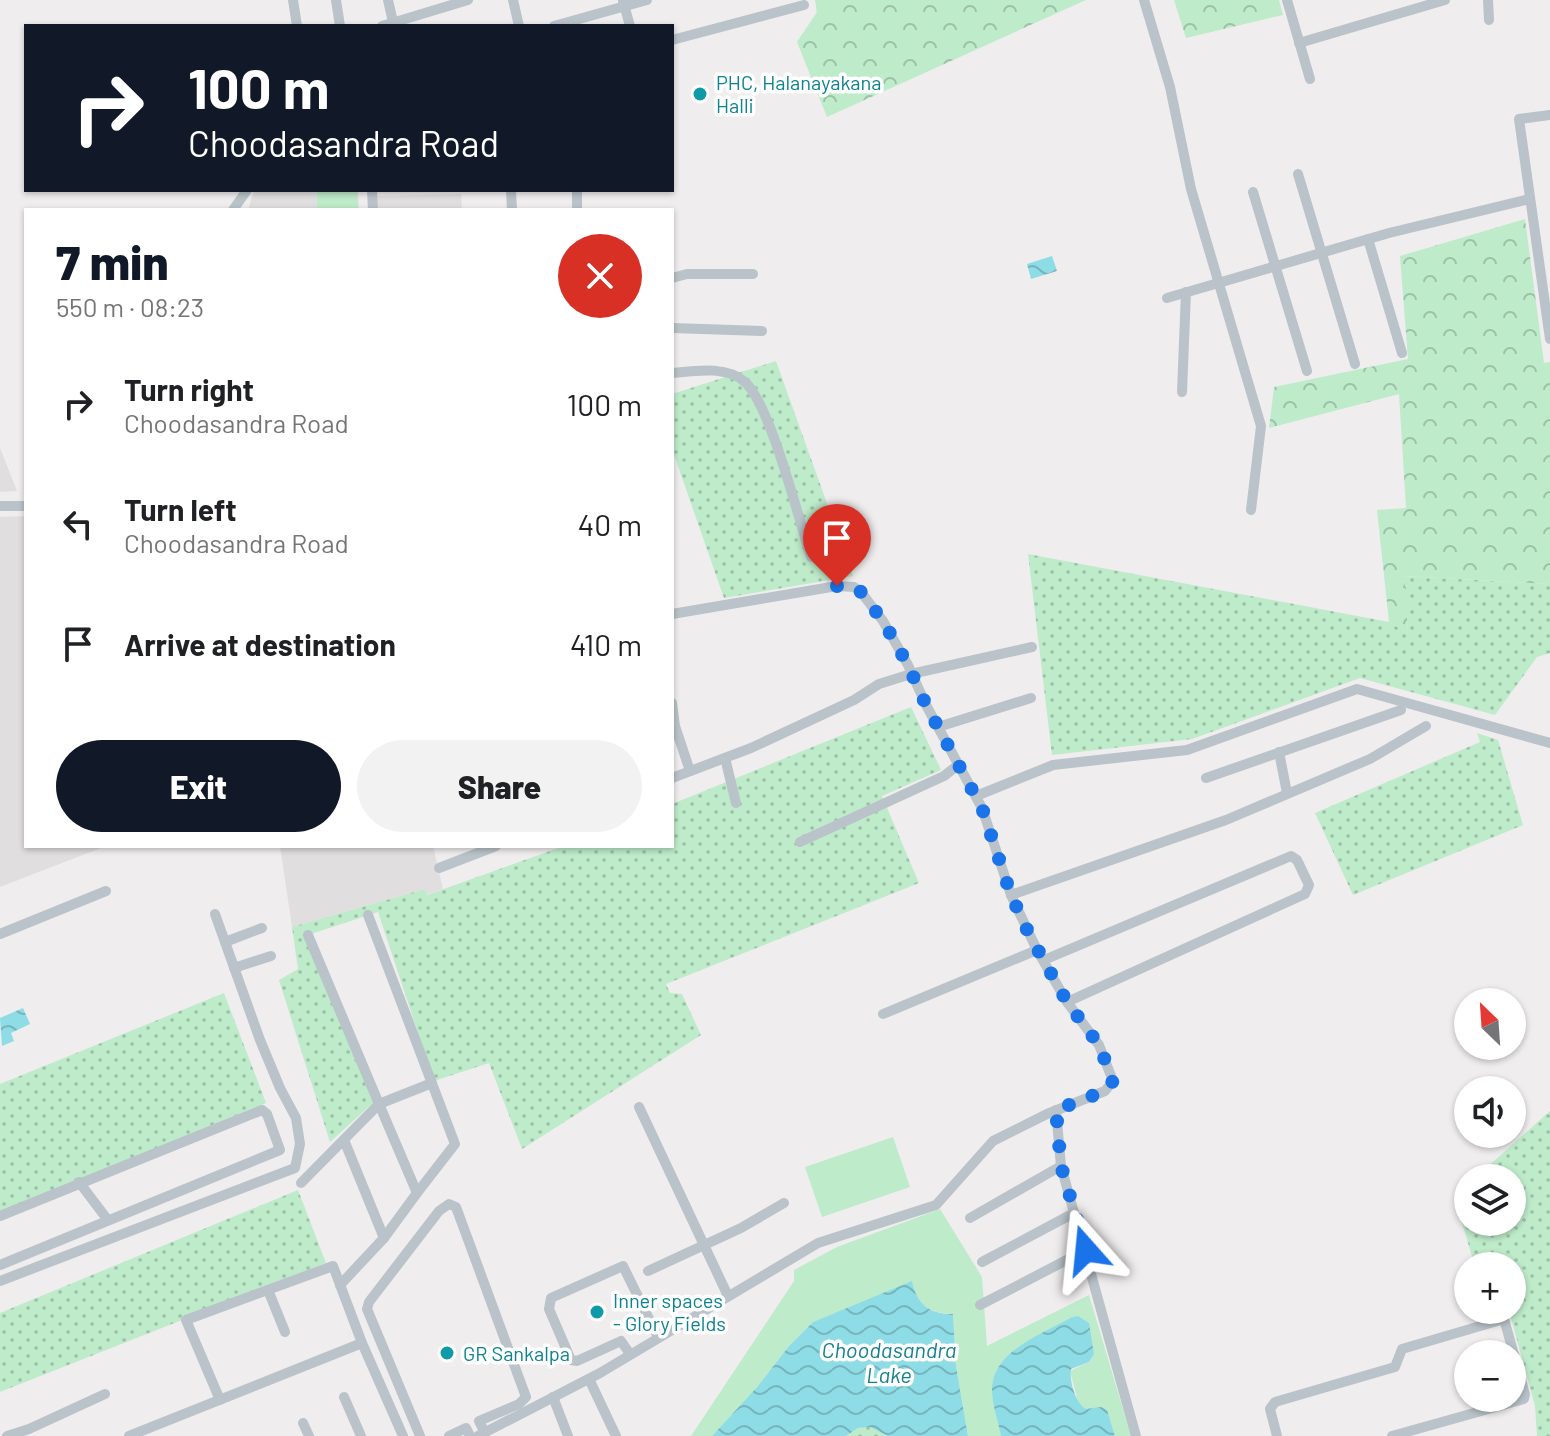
<!DOCTYPE html>
<meta charset="utf-8">
<style>
:root{--surface:#fff;--page:#f2f2f2;--text:#202124;--muted:#757577;--accent:#111827}
body{margin:0;font-family:Barlow,sans-serif;background:var(--page);color:var(--text);height:100vh;display:flex;flex-direction:column;font-size:30px;white-space:nowrap}
*{box-sizing:border-box;margin:0}
p{font-size:26px;color:var(--muted)}
.icon{flex:none;width:44px;height:44px;fill:none;stroke:currentColor;stroke-width:2;stroke-linecap:round;stroke-linejoin:round}
.map{position:relative;flex:1;overflow:hidden}
.details{position:absolute;left:24px;top:208px;width:650px;height:640px;display:flex;flex-direction:column;background:var(--surface);border-radius:0px;box-shadow:0 2px 6px #0004}
.details>*{flex:none}
.top-card{position:absolute;left:24px;top:24px;width:650px;height:168px;border-radius:0px;box-shadow:0 2px 6px #0004;background:#111827;color:#fff;overflow:hidden}
.needle{width:52px;rotate:335deg}
.buttons{position:absolute;left:1454px;top:988px;display:grid;gap:16px}
.buttons a{display:grid;place-items:center;width:72px;height:72px;border-radius:50%;background:var(--surface);box-shadow:0 2px 6px #0004;font-size:40px}
.pin{position:absolute;display:grid;place-items:center;width:68px;height:68px;color:#fff;margin:-82px -34px;border-radius:50% 50% 50% 0;rotate:-45deg;box-shadow:0 0 8px #0007}
.pin .icon{rotate:45deg}
.me{position:absolute;width:88px;margin:-44px;rotate:342deg;stroke-linejoin:round;filter:drop-shadow(0 0 6px #0008)}
.turn{display:flex;align-items:center;gap:28px;height:168px;padding:0 32px;font-size:36px}
.turn .icon{width:104px;height:104px;stroke-width:2.5}
.turn b{display:block;font-size:56px;line-height:68px}
.round{display:grid;place-items:center;flex:none;width:84px;height:84px;border-radius:42px;background:var(--page)}
.overview{display:flex;align-items:center;justify-content:space-between;height:136px;padding:0 32px}
h1{font-size:48px;font-weight:800;line-height:60px;color:var(--accent)}
.button{display:flex;gap:16px;margin-top:auto;padding:16px 32px}
.button a{flex:1;height:92px;border-radius:48px;background:var(--accent);color:#fff;font-size:32px;font-weight:800;line-height:92px;text-align:center}
.button a+a{background:var(--page);color:var(--text)}
ul{padding:0;list-style:none}
li{display:flex;align-items:center;gap:24px;height:120px;padding:0 32px}
li div{flex:1}
li b{display:block;font-size:30px}
li em{font-style:normal}
.map>svg:first-child{display:block}
.education{fill:#e1dedf}
.grass{fill:url(#grass-dots)}
.forest{fill:url(#forest-crowns)}
.park{fill:#beebca}
.water{fill:url(#water-waves)}
.lines{fill:none;stroke-linecap:round;stroke-linejoin:round}
.minor{stroke:#b9c3c9;stroke-width:10}
.route{stroke:#1a73e8;stroke-width:14;stroke-dasharray:0 25.2}
.culture-dot{fill:#0f9aa8;stroke:#fff;stroke-width:3}
.labels{text-anchor:middle;dominant-baseline:central;stroke-width:7;stroke-linejoin:round;paint-order:stroke}
.culture-label{font-size:20px;fill:#0d838f;stroke:#fff;text-anchor:start}
.water-label{font-size:22px;font-style:italic;fill:#16828f;stroke:#fff}
</style>
<div class="map">
<svg width="1550" height="1436" viewBox="0 0 1550 1436">
<defs>
<pattern id="grass-dots" width="8" height="8" patternUnits="userSpaceOnUse" patternTransform="scale(2)"><rect width="8" height="8" fill="#beebca"/><path d="M2 2h.1M6 6h.1" fill="none" stroke="#9cc1a7" stroke-width="1.8" stroke-linecap="round"/></pattern>
<pattern id="forest-crowns" width="20" height="18" patternUnits="userSpaceOnUse" patternTransform="scale(2)"><rect width="20" height="18" fill="#beebca"/><path d="M2 6a3 3 0 1 1 6 0M12 15a3 3 0 1 1 6 0" fill="none" stroke="#9cc1a7"/></pattern>
<pattern id="water-waves" width="16" height="10" patternUnits="userSpaceOnUse" patternTransform="scale(2)"><rect width="16" height="10" fill="#8edce5"/><path d="M0 5q4-4 8 0t8 0" fill="none" stroke="#76b5bd"/></pattern>
</defs>
<rect width="100%" height="100%" fill="#f0edee"/>
<g class="education">
<polygon points="358,190 359,210 248,210 254,191"/>
<polygon points="461,194 462,210 376,210 375,196"/>
<polygon points="0,448 17,491 0,492"/>
<polygon points="26,516 26,846 106,846 0,887 0,517"/>
<polygon points="280,846 433,846 443,889 426,895 425,889 292,927"/>
</g>
<g class="grass">
<polygon points="776,361 853,576 724,598 672,449 672,394"/>
<polygon points="1028,554 1389,622 1408,633 1403,576 1550,584 1550,653 1537,657 1495,715 1360,678 1192,739 1052,755"/>
<polygon points="911,707 941,770 882,796 919,883 666,984 670,993 682,994 701,1035 522,1149 489,1063 434,1081 378,912 308,935 375,1101 330,1142 279,980 298,969 292,927 425,889 427,895 564,846 672,846 672,804"/>
<polygon points="1477,733 1498,740 1523,825 1353,895 1315,813 1480,742"/>
<polygon points="224,993 266,1103 0,1212 0,1084"/>
<polygon points="1550,1111 1550,1436 1537,1436 1535,1406 1511,1318 1498,1310 1512,1310 1512,1266 1475,1266 1459,1213 1466,1209 1459,1192 1468,1184 1468,1222 1512,1222 1512,1178 1475,1178"/>
<polygon points="298,1190 326,1263 0,1392 0,1313"/>
<polygon points="870,1427 888,1436 846,1436 858,1428"/>
</g>
<g class="forest">
<polygon points="815,0 1086,0 827,117 797,42 817,12"/>
<polygon points="1174,0 1279,0 1283,15 1186,38"/>
<polygon points="1525,219 1544,363 1550,362 1550,584 1404,576 1408,633 1389,622 1377,510 1406,508 1399,394 1269,428 1274,387 1408,359 1400,256"/>
</g>
<g class="park">
<polygon points="357,191 358,210 317,210 317,192"/>
<polygon points="893,1137 910,1187 822,1217 805,1167"/>
<path d="M 940,1209 L 982,1277 L 987,1346 L 1089,1295 L 1131,1436 L 1115,1436 L 1106,1409 L 1086,1409 L 1079,1405 L 1070,1371 L 1089,1362 L 1094,1354 L 1070,1318 C 1044,1334 995,1350 992,1386 C 991,1402 998,1421 1001,1436 L 968,1436 L 956,1366 L 953,1314 C 931,1314 916,1304 912,1282 L 813,1322 L 789,1346 L 758,1386 L 712,1436 L 691,1436 L 794,1281 L 794,1270 L 837,1247 Z"/>
</g>
<g class="water">
<polygon points="1052,256 1057,271 1031,279 1027,264"/>
<polygon points="23,1008 30,1024 11,1033 14,1041 2,1046 0,1018"/>
<path d="M 912,1281 C 916,1303 930,1315 953,1314 L 956,1366 L 968,1436 L 888,1436 L 870,1427 L 858,1428 L 846,1436 L 712,1436 L 758,1386 L 789,1346 L 813,1322 Z"/>
<path d="M 1078,1316 L 1089,1323 L 1094,1354 L 1089,1362 L 1071,1369 C 1069,1381 1076,1404 1086,1409 L 1101,1407 L 1107,1410 L 1115,1436 L 1001,1436 C 998,1421 991,1402 992,1386 C 995,1350 1043,1334 1070,1318 Z"/>
</g>
<g class="lines">
<g class="minor">
<polyline points="293,0 297,26"/>
<polyline points="336,0 340,26"/>
<polyline points="388,0 393,22"/>
<polyline points="513,0 519,26"/>
<polyline points="1144,0 1170,87 1191,189 1261,426 1251,510"/>
<polyline points="1287,0 1310,79"/>
<polyline points="1488,0 1489,20"/>
<polyline points="623,1 630,26"/>
<polyline points="382,26 468,0"/>
<polyline points="554,26 647,0"/>
<polyline points="672,40 804,5"/>
<polyline points="1299,43 1445,0"/>
<polyline points="1550,115 1519,119 1550,339"/>
<polyline points="1298,174 1355,364"/>
<polyline points="372,190 373,210"/>
<polyline points="511,190 512,210"/>
<polyline points="577,190 577,210"/>
<polyline points="1253,192 1307,371"/>
<polyline points="233,210 247,190"/>
<polyline points="1368,239 1402,353"/>
<polyline points="672,278 687,274 753,274"/>
<polyline points="1167,298 1389,233 1530,199"/>
<polyline points="672,328 762,331"/>
<path d="M 672,373 C 694,371 726,365 745,382 C 771,406 798,518 811,557"/>
<polyline points="1182,392 1186,292"/>
<polyline points="0,506 26,506"/>
<polyline points="672,703 675,726 690,771"/>
<polyline points="938,727 1031,698"/>
<polyline points="1279,752 1287,793"/>
<polyline points="725,758 736,803"/>
<polyline points="672,778 751,748 854,700 879,684 911,674 1032,647"/>
<polyline points="1206,778 1401,710"/>
<polyline points="976,796 1053,765 1187,750 1357,689 1550,743"/>
<polyline points="800,842 944,776 958,765"/>
<polyline points="439,868 496,846"/>
<polyline points="1011,895 1226,820 1370,759 1426,726"/>
<polyline points="368,915 455,1144 417,1193"/>
<polyline points="0,934 106,891"/>
<polyline points="308,935 379,1104 432,1083"/>
<polyline points="225,942 262,928"/>
<polyline points="1044,960 1291,856 1297,860 1309,885 1305,894 1067,1002"/>
<polyline points="234,968 271,956"/>
<polyline points="883,1014 1037,950"/>
<polyline points="639,1107 728,1296"/>
<polyline points="1056,1110 1061,1166 1136,1436"/>
<polyline points="344,1140 384,1238"/>
<polyline points="79,1182 107,1219"/>
<polyline points="301,1183 379,1104 417,1193 384,1238 340,1285"/>
<polyline points="0,1216 262,1110 267,1114 280,1150 0,1265"/>
<polyline points="970,1218 1061,1166"/>
<polyline points="982,1262 1074,1213"/>
<polyline points="648,1271 741,1228 784,1203"/>
<polyline points="0,1281 295,1168 300,1144 296,1118 280,1088 260,1040 215,914"/>
<polyline points="268,1290 285,1332"/>
<polyline points="980,1305 1086,1250"/>
<polyline points="630,1354 621,1341 577,1361 571,1360 549,1309 551,1298 623,1266 658,1337"/>
<polyline points="589,1379 616,1436"/>
<polyline points="344,1397 361,1436"/>
<polyline points="553,1397 568,1436"/>
<polyline points="220,1400 186,1320 333,1266 362,1343 403,1436"/>
<polyline points="303,1423 309,1436"/>
<polyline points="7,1436 29,1429 105,1394"/>
<polyline points="129,1436 362,1343"/>
<polyline points="420,1436 367,1309 369,1302 439,1211 449,1204 456,1207 526,1397 519,1404 479,1421 485,1433"/>
<polyline points="449,1436 466,1428 470,1436"/>
<polyline points="478,1436 600,1373 818,1243 936,1205 993,1141 1047,1114 1105,1091 1113,1081 1099,1045 1067,1002 1037,950 1011,895 982,808 926,705 908,665 883,621 861,592 854,587 837,586 672,614"/>
<polyline points="1277,1436 1270,1409 1275,1402 1395,1367 1402,1349 1504,1319 1525,1394 1524,1399 1392,1436"/>
</g>
</g>
<g class="lines">
<polyline class="route" points="837,586 854,587 861,592 883,621 908,665 926,705 982,808 1011,895 1029,934 1067,1002 1099,1045 1113,1081 1105,1091 1056,1110 1061,1166 1086,1250"/>
</g>
<g class="culture-dot">
<circle cx="700" cy="94" r="8"/>
<circle cx="597" cy="1312" r="8"/>
<circle cx="447" cy="1353" r="8"/>
</g>
<g class="labels">
<g class="culture-label">
<text x="716" y="82">PHC, Halanayakana<tspan x="716" dy="23">Halli</tspan></text>
<text x="613" y="1300">Inner spaces<tspan x="613" dy="23">- Glory Fields</tspan></text>
<text x="463" y="1353">GR Sankalpa</text>
</g>
<g class="water-label">
<text x="889" y="1349">Choodasandra<tspan x="889" dy="25">Lake</tspan></text>
</g>
</g>
</svg>
<div class="buttons">
<a><svg class="needle" viewBox="-14 -14 28 28"><path d="M0-13l5 13h-10z" fill="#e53935"/><path d="M0 13l5-13h-10z" fill="#757577"/></svg></a>
<a><svg class="icon" aria-label="sound" viewBox="0 0 24 24"><path d="M4 9h4l5-4v14l-5-4H4zM17 9q2 3 0 6"/></svg></a>
<a><svg class="icon" aria-label="layers" viewBox="0 0 24 24"><path d="M12 4l9 5-9 5-9-5zM3 14l9 5 9-5"/></svg></a>
<a>+</a>
<a>−</a>
</div>
<div class="pin" style="left:837px;top:586px;background:#d93025"><svg class="icon" aria-label="arrive" viewBox="0 0 24 24"><path d="M6 21V4h12l-3 4 3 4H6"/></svg></div>
<svg class="me" style="left:1086px;top:1250px" viewBox="-20 -20 40 40"><path d="M0-17L14 15 0 8-14 15z" fill="#1a73e8" stroke="#fff" stroke-width="4"/></svg>
<div class="top-card">
<div class="turn"><svg class="icon" aria-label="right" viewBox="0 0 24 24"><path d="M7 20v-9h11M14 6l5 5-5 5"/></svg><div><b>100 m</b>Choodasandra Road</div></div>
</div>
<section class="details">
<div class="overview"><div><h1>7 min</h1><p>550 m · 08:23</p></div><a class="round" style="background:#d93025;color:#fff"><svg class="icon" aria-label="close" viewBox="0 0 24 24"><path d="M6 6l12 12M18 6L6 18"/></svg></a></div>
<ul>
<li><svg class="icon" aria-label="right" viewBox="0 0 24 24"><path d="M7 20v-9h11M14 6l5 5-5 5"/></svg><div><b>Turn right</b><p>Choodasandra Road</p></div><em>100 m</em></li>
<li><svg class="icon" aria-label="left" viewBox="0 0 24 24"><path d="M17 20v-9H6M10 6l-5 5 5 5"/></svg><div><b>Turn left</b><p>Choodasandra Road</p></div><em>40 m</em></li>
<li><svg class="icon" aria-label="arrive" viewBox="0 0 24 24"><path d="M6 21V4h12l-3 4 3 4H6"/></svg><div><b>Arrive at destination</b></div><em>410 m</em></li>
</ul>
<div class="button"><a>Exit</a><a>Share</a></div>
</section>
</div>
